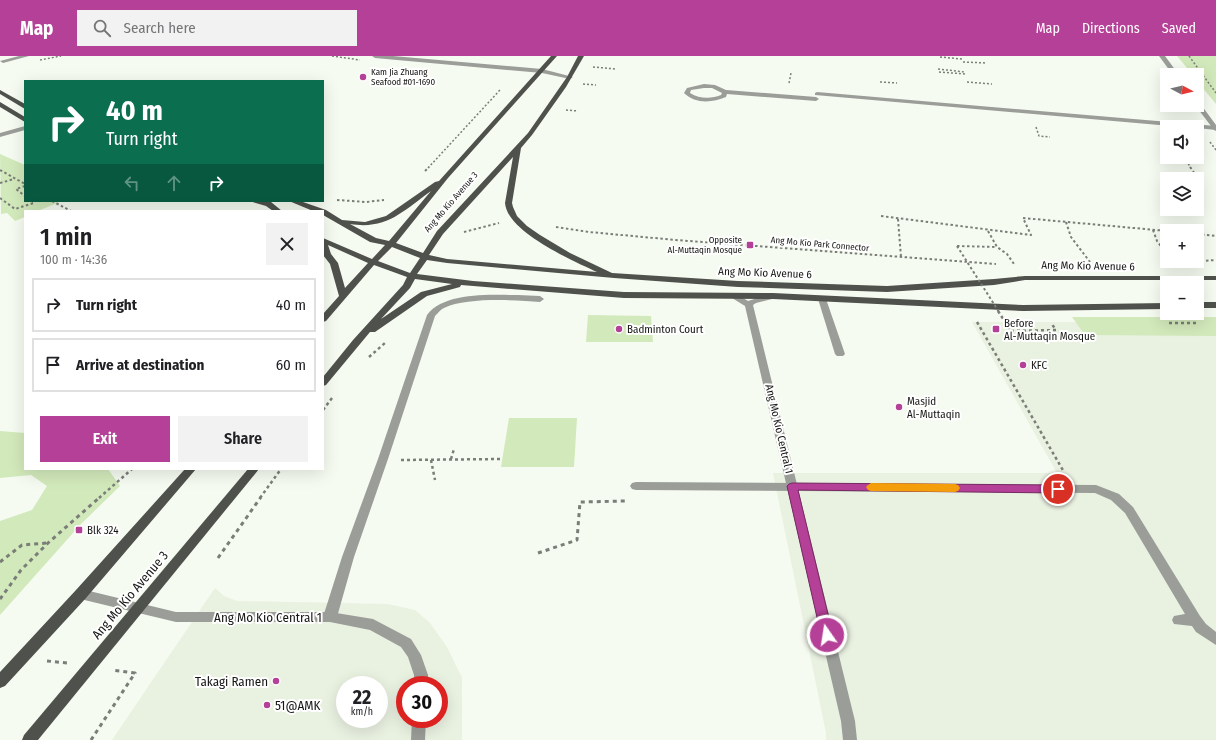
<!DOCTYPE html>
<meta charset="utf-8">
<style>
:root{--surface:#fff;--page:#f2f2f2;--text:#202124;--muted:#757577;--line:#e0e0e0;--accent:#b54097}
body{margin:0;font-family:"Fira Sans Condensed",sans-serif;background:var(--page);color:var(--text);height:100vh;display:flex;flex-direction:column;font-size:15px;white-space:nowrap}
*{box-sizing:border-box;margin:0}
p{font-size:13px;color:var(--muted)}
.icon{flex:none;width:22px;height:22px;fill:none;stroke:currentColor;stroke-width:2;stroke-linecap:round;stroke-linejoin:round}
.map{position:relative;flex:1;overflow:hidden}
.side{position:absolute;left:24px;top:154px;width:300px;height:260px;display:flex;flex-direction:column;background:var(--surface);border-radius:0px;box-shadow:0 4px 16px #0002}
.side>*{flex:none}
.guide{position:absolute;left:24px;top:24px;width:300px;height:122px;border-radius:0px;box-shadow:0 4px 16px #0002;background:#0b6e4f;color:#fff;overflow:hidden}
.needle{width:26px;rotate:97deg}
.buttons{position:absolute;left:1160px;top:12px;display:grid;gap:8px}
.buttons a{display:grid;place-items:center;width:44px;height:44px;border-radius:0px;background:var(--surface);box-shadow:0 4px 16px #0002;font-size:20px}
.speed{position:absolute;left:336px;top:620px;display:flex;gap:8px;font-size:20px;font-weight:700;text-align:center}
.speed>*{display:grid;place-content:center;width:52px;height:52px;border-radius:50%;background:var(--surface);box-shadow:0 4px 16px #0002;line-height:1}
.speed small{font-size:10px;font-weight:400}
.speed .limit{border:6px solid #d22;background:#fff;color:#111}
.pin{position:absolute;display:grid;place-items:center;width:34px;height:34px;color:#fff;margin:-17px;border:2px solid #fff;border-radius:50%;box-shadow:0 1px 4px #0007}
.me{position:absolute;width:44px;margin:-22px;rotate:347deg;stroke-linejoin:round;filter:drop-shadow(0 0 3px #0008)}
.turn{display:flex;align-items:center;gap:14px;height:84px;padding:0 16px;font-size:18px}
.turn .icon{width:52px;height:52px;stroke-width:2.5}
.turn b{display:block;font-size:28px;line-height:34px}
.lanes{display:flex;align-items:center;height:38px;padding:0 16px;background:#0003;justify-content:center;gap:20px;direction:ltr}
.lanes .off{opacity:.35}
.round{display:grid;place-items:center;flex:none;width:42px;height:42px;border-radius:0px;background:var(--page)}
.head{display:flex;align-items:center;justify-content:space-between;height:68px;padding:0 16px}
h1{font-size:24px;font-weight:600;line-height:30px}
.action{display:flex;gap:8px;margin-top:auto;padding:8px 16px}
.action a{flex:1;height:46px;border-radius:0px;background:var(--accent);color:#fff;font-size:16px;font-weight:600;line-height:46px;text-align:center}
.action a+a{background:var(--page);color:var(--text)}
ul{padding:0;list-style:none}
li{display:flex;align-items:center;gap:12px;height:54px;margin:0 8px 6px;padding:0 8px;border:2px solid var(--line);border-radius:0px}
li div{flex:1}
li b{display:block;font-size:15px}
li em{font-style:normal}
header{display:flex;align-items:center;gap:24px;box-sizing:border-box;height:56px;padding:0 20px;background:var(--accent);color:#fff}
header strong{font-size:19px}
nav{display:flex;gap:22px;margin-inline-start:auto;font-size:14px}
.search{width:280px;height:36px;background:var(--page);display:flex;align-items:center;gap:10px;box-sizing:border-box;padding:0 14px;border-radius:0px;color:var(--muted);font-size:15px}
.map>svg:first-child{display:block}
.built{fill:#e9f1e1;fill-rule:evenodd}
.green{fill:#d2e9bb}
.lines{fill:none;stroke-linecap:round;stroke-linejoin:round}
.path-far3{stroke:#7b7e78;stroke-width:1.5;stroke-dasharray:2 2;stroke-linecap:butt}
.path-far2{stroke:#7b7e78;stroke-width:2;stroke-dasharray:2.5 2.5;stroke-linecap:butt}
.path-far1{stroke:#7b7e78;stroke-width:2.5;stroke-dasharray:3 3;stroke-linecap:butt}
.path{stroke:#7b7e78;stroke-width:3;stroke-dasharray:4 4;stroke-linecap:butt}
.service{fill:#9b9d99;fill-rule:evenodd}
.minor{fill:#9b9d99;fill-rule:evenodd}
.primary{fill:#4f524c;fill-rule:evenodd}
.path-bridge-far1{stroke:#7b7e78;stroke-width:2;stroke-dasharray:2.5 2.5;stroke-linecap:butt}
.path-bridge{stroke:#7b7e78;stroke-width:2.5;stroke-dasharray:3 3;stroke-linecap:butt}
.route{fill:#b54097;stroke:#762a62}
.slow{fill:#f59e0b}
.poi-dot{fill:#b54097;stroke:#fff;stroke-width:1.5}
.labels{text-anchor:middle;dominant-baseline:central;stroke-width:4;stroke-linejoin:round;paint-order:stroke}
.far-poi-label{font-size:9px;fill:#161714;stroke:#fff;text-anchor:start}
.far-street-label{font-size:9px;fill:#161714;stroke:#fff}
.street-label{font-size:11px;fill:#161714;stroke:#fff}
.poi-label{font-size:11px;fill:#161714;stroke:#fff;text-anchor:start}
.near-street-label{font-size:13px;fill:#161714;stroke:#fff}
.near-poi-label{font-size:13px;fill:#161714;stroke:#fff;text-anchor:end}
</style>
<header>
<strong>Map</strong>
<div class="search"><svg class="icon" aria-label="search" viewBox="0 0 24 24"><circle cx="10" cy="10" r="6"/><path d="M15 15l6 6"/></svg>Search here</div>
<nav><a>Map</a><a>Directions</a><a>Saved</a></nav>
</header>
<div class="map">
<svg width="1216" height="684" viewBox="0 0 1216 684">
<rect width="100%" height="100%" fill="#f6fbf1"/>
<g class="built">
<polygon points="972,266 1216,266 1216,684 826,684 826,677 773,417 1057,417"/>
<path d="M 215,532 L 224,540 L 237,545 L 388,548 L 415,554 L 430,567 L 447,591 L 462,622 L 462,684 L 112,684 ZM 345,629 L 379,629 L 379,663 L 345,663 ZM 405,629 L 439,629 L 439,663 L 405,663 Z"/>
</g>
<g class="green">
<polygon points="1177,0 1216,0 1216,48 1197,25 1197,19 1193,19"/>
<polygon points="0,98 25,109 25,145 62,145 38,155 25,155 25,161 15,165 7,157 1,158"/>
<polygon points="588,259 651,260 653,286 586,286"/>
<polygon points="1072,261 1216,261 1216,280 1085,279"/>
<polygon points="509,362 577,362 574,411 501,411"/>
<polygon points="0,375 25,377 25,413 108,413 120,430 81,468 0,559 0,465 32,454 47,430 31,419 0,422"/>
</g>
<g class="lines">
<g class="path-far3">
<polyline points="332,0 360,4"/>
<polyline points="1189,0 1216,37"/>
<polyline points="940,1 962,3"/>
<polyline points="40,4 61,0"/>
<polyline points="963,6 986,7"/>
<polyline points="593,11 616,13"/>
<polyline points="938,13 965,16"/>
<polyline points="939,16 966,18"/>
<polyline points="880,26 897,27"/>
<polyline points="967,26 992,28"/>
<polyline points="789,27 791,17"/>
<polyline points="583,28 596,29"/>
<polyline points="566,54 578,55"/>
<polyline points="1036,71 1039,80 1050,81"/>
<polyline points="1210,86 1216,94"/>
<polyline points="1197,93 1199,95"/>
<polyline points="1184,101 1191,112"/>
<polyline points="428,112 500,34"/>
</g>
<g class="path-far2">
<polyline points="1190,111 1204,131"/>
<polyline points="0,114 25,128"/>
<polyline points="425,115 429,111"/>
<polyline points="0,127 14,123"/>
<polyline points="25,130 16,133 25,140"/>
<polyline points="0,142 15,153 34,147 32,145"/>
<polyline points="337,144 366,146 384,144"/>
<polyline points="52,145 71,155"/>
<polyline points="881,160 1031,179 1023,162 1167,175"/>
<polyline points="898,163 901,201"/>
<polyline points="1066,166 1071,181 1090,206"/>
<polyline points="556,171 589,176 676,184 996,208"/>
<polyline points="1153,174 1157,185 1167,198"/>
<polyline points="988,175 997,191 1007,198 1014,208"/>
<polyline points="464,176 499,167"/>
<polyline points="1197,178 1216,180"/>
<polyline points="957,190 997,191"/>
<polyline points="1201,205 1216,204"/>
</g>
<g class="path-far1">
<polyline points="977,266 1064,416"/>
<polyline points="1169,267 1198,267"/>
<polyline points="1011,275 1056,274 1051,267"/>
<polyline points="369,301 385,287"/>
<polyline points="323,354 332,342"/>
<polyline points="451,403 454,393"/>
<polyline points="401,404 502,403"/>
<polyline points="431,404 435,424"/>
<polyline points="99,442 132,413"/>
<polyline points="260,442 281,413"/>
</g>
<g class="path">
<polyline points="538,497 577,484 580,446 626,445"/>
<polyline points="218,502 261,441"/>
<polyline points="0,506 22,489 47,487"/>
<polyline points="0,543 21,514 48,487 100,441"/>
<polyline points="47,605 68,607"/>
<polyline points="91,684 135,617 112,614"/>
</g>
<g class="service">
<path d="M 704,28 L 715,29 L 726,34 L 816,41 L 819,43 L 816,45 L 727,38 L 726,41 C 712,47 695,48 684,37 L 687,32 ZM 704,32 L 712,32 L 722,37 L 721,39 C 711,43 700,43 690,37 L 691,34 Z"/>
<polygon points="817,36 1216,70 1216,74 1197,72 1197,71 1182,71 815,39 815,37"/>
<path d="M 518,239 L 540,240 L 544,243 L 540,246 C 515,244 467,241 444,252 C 441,253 438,257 435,260 L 388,403 L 354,501 L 337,561 L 335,565 L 330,566 L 325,565 L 323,561 L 342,501 L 378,403 L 427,259 C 444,236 491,239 518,239 Z"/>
<polygon points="822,240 826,243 845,298 843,300 837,300 835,298 818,243"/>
<polygon points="636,426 1096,429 1119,438 1133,451 1200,560 1206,568 1216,576 1216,589 1196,576 1192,570 1174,568 1172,564 1174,560 1185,558 1125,457 1111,444 1095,437 636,434 632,433 630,430 632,427"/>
</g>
<g class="minor">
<polygon points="19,0 29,0 3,7 0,5"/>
<polygon points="372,0 393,0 542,13 573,21 570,23 542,17 375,2"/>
<polygon points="1159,0 1165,0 1179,19 1173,19"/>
<polygon points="1197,45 1199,46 1216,69 1216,75 1214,74 1195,49 1197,49"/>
<polygon points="25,70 25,74 0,81 0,77"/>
<polygon points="735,237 748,245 773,237 777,240 776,242 756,247 753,249 855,665 857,684 843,684 841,665 745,250 732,242 731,240"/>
<polygon points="81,533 176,556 330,556 373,563 411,583 421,599 428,619 428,629 414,629 414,619 408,601 401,591 370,574 330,566 176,566 76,542 75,538 76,534"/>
<polygon points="412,663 426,663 425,684 411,684"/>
</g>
<g class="primary">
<path d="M 551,0 L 557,0 L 448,122 L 396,187 L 423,197 L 437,175 L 528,77 L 567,21 L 578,0 L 584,0 L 566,31 L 532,79 L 521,92 L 512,147 L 513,151 L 517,160 L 527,170 L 540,179 L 570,197 L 612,217 L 738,225 L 887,230 L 994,223 L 1025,220 L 1216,220 L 1216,224 L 1025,224 L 994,229 L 887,236 L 738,231 L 614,222 L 447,207 L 427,204 L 417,218 L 473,225 L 624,236 L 773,237 L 1023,249 L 1167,247 L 1167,253 L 1023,255 L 773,243 L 624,242 L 461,229 L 460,231 L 427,240 L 375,276 L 370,276 L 326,329 L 323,330 L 323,321 L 353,284 L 403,229 L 407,221 L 374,209 L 326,265 L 323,266 L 323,258 L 339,240 L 330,208 L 323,199 L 323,182 L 372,203 L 385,189 L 370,186 L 323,159 L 323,155 L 313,155 L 289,145 L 300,145 L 326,154 L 342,164 L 365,166 L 386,160 L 435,126 L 439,125 ZM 513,101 L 505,147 C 507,176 573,205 597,216 L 447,203 L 429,199 L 443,178 ZM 431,135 L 389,185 L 376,182 L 350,168 C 387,174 403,155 431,135 ZM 328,189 L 368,207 L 345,232 L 338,207 L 331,198 ZM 392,191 L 420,202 L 410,217 L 378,205 ZM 415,223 L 452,228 L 421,236 L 381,263 L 410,232 Z"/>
<polygon points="0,34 25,48 25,53 0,38"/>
<polygon points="0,46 25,61 25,66 0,51"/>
<polygon points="249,145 271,146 282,155 273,155 266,150"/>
<rect x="1197" y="246" width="19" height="6"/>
<polygon points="185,413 196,413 86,542 5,630 0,632 0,616 76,534"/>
<polygon points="248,413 259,413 38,684 22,684 24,679"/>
</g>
<polyline class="path-bridge-far1" points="957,190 999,256"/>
<polyline class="path-bridge" points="998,255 1011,275"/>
</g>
<polygon class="route" points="792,427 1058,429 1061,430 1063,433 1061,435 1058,437 798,434 833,579 832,583 827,584 823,583 821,579 787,430 789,428"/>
<polygon class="slow" points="871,427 955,428 958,429 960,432 958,435 955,436 871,435 868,434 866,431 868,429"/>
<g class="poi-dot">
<circle cx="363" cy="21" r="4"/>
<rect x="746" y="185" width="8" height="8" rx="2"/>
<circle cx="619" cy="273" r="4"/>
<rect x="992" y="269" width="8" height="8" rx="2"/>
<circle cx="1023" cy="309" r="4"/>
<circle cx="899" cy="351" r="4"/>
<rect x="75" y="470" width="8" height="8" rx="2"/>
<circle cx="276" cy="625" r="4"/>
<circle cx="267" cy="649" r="4"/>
</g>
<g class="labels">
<g class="far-poi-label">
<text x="371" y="16">Kam Jia Zhuang<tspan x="371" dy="10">Seafood #01-1690</tspan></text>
<text x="742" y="184" text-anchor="end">Opposite<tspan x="742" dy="10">Al-Muttaqin Mosque</tspan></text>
</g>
<g class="far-street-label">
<text transform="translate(451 146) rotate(-49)">Ang Mo Kio Avenue 3</text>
<text transform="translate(820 188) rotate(5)">Ang Mo Kio Park Connector</text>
</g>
<g class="street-label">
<text transform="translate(1088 210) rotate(1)">Ang Mo Kio Avenue 6</text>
<text transform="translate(765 217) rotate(2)">Ang Mo Kio Avenue 6</text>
<text transform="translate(779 373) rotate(77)">Ang Mo Kio Central 1</text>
</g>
<g class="poi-label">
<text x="1004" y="267">Before<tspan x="1004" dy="13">Al-Muttaqin Mosque</tspan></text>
<text x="627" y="273">Badminton Court</text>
<text x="1031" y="309">KFC</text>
<text x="907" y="345">Masjid<tspan x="907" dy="13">Al-Muttaqin</tspan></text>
<text x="87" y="474">Blk 324</text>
</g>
<g class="near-street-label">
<text transform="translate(130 539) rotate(-50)">Ang Mo Kio Avenue 3</text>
<text x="268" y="561">Ang Mo Kio Central 1</text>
</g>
<g class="near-poi-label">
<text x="268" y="625">Takagi Ramen</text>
<text x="275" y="649" text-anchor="start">51@AMK</text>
</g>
</g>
</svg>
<div class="buttons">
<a><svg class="needle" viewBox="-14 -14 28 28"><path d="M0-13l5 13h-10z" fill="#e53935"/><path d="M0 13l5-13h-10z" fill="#757577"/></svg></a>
<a><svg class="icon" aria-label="sound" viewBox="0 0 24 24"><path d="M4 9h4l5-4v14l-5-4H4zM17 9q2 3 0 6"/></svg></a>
<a><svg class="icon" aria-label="layers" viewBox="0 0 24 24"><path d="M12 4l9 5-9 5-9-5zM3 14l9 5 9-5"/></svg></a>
<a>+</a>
<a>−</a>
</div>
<div class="speed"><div>22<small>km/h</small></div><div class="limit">30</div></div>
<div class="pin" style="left:1058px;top:433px;background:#d93025"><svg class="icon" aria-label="arrive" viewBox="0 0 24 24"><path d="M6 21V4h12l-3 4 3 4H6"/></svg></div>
<svg class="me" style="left:827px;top:579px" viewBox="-20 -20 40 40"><circle r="17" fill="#b54097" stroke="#fff" stroke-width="3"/><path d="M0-11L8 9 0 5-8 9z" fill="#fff"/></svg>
<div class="guide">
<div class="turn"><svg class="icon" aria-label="right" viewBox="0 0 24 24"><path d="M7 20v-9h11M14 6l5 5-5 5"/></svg><div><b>40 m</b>Turn right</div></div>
<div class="lanes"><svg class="icon off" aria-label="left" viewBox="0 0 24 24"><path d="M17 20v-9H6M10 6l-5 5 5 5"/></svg><svg class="icon off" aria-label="ahead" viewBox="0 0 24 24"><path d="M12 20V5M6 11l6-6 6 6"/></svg><svg class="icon" aria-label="right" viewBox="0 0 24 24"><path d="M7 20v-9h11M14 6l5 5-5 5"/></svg></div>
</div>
<section class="side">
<div class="head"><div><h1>1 min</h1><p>100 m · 14:36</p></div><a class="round"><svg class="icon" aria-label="close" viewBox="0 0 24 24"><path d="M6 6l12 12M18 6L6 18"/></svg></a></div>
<ul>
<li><svg class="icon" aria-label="right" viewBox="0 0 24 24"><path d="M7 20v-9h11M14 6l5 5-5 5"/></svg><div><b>Turn right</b></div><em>40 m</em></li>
<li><svg class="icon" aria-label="arrive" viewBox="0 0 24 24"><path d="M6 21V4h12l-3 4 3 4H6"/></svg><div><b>Arrive at destination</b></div><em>60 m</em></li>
</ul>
<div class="action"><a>Exit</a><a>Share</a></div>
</section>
</div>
